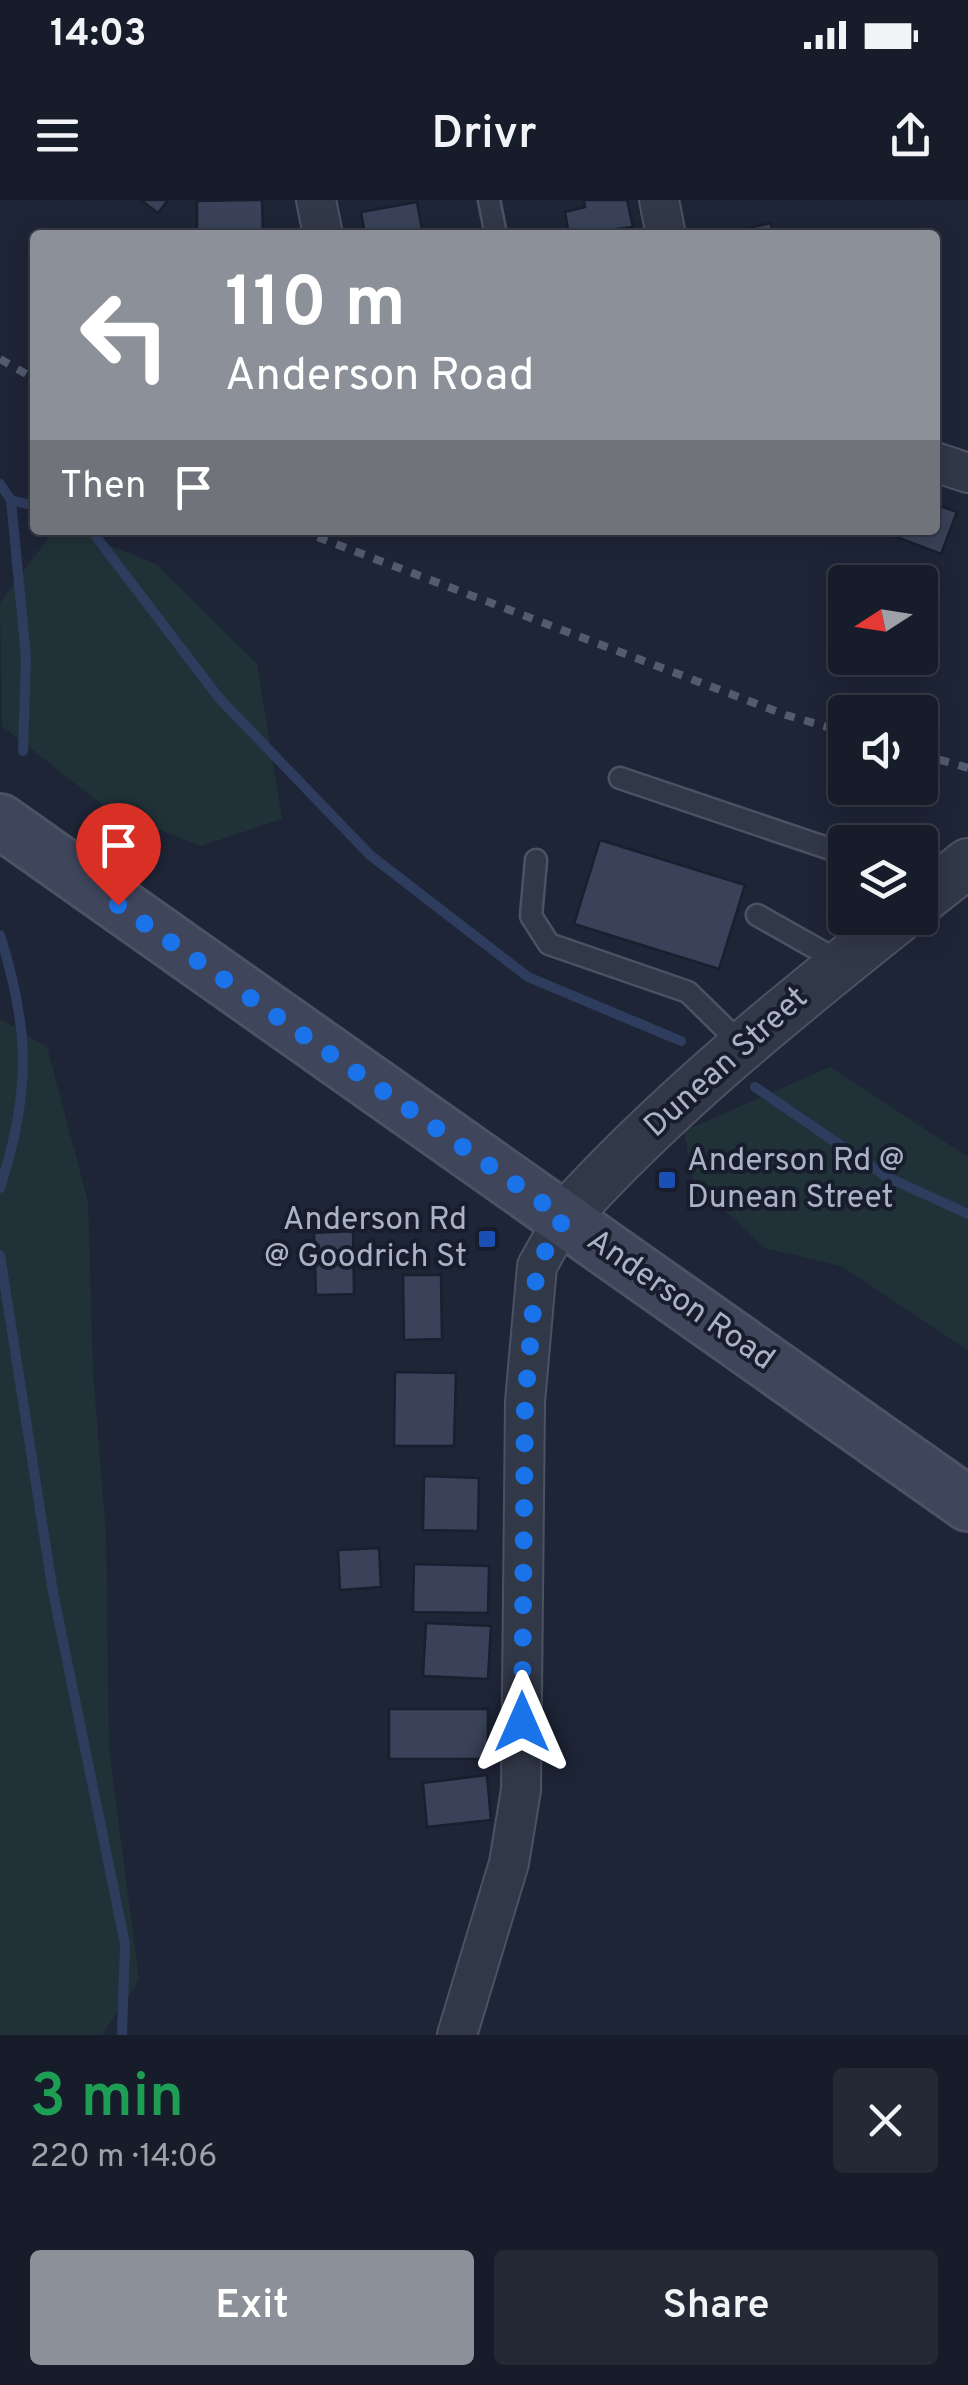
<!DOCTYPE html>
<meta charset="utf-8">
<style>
:root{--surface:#161c29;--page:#232935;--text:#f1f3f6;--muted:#9ea1a8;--line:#353a46;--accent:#8c9099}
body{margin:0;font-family:Overpass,sans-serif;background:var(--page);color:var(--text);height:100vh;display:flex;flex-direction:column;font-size:38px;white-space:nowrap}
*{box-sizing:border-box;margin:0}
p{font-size:32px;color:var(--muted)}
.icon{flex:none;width:55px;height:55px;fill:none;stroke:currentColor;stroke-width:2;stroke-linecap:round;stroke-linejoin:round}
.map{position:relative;height:1835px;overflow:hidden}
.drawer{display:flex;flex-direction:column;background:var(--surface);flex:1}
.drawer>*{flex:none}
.hud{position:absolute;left:30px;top:30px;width:910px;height:305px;border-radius:10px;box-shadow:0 5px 25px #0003,0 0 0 2px var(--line);background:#8c9099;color:#fff;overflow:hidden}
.needle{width:65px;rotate:258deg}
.buttons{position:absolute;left:828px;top:365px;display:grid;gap:20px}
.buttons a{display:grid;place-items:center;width:110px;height:110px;border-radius:10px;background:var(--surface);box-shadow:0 5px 25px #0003,0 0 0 2px var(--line);font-size:50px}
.pin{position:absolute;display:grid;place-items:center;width:85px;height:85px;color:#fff;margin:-102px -42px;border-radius:50% 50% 50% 0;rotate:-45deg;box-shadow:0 0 10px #0007}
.pin .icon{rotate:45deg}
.me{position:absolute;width:110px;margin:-55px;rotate:0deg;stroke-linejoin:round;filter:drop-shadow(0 0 8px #0008)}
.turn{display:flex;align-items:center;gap:35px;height:210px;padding:0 30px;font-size:45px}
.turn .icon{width:130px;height:130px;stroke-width:2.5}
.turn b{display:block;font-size:70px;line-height:85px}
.then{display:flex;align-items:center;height:95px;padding:0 30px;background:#0003;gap:20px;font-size:38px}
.round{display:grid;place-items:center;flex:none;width:105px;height:105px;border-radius:10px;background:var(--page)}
.headline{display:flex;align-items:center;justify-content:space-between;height:170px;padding:0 30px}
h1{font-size:60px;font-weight:600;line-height:75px;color:#1e9e55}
.button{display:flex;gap:20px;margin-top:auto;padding:20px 30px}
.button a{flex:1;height:115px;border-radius:10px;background:var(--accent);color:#fff;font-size:40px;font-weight:600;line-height:115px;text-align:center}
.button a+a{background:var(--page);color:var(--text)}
.status{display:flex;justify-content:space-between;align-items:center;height:70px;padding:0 50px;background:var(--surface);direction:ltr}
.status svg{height:28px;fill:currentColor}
header{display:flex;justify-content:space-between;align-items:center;height:130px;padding:0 30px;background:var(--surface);font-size:45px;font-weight:600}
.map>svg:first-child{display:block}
.green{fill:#203238}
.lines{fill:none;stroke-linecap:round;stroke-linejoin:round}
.stream{stroke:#2e3c5e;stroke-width:10}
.building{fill:#394258;stroke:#191f2e;stroke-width:2.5}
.service-casing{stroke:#4c5263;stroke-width:25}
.minor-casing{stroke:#4c5263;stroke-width:42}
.tertiary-casing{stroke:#4c5263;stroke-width:52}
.secondary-casing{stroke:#4c5263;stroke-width:58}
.service{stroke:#313848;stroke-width:20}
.minor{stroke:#313848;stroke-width:38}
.tertiary{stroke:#313848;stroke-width:48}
.secondary{stroke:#3f465b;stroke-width:52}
.rail{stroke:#535b6f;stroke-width:8;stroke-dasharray:10 10;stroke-linecap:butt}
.route{stroke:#1a73e8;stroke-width:18;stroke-dasharray:0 32.4}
.transit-dot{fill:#1a4fb4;stroke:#171d2c;stroke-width:4}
.labels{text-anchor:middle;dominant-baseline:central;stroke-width:8;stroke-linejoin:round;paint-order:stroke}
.street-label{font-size:32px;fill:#abb2c5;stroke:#171d2c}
.poi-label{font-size:32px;fill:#abb2c5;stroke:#171d2c;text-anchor:start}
</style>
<div class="status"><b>14:03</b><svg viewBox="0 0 49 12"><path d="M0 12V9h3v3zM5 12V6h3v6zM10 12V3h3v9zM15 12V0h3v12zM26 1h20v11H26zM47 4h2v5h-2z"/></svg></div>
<header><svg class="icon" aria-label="menu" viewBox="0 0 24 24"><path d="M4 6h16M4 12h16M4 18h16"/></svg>Drivr<svg class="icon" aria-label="share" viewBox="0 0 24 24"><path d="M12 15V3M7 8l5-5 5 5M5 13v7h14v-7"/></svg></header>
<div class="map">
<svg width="968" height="1835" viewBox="0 0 968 1835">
<rect width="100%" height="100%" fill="#1e2537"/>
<g class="green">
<polygon points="54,330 71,330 156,364 257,464 282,619 201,646 109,610 2,526 0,403"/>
<polygon points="0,819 47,847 88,1002 93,1172 106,1334 109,1548 139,1780 102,1835 0,1835"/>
<polygon points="830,867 968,957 968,1150 841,1066 765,1048 693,980 684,931"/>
</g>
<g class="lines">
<g class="stream">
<polyline points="0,284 11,300 26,457 23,551"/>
<polyline points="11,300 35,306"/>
<polyline points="91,330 219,498 370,655 528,777 681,841"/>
<path d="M 0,735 C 30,830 31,892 0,988"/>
<polyline points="755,887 887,977 968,1014"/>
<polyline points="0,1055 53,1392 125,1744 122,1835"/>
</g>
</g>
<g class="building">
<polygon points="141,0 168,0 158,13"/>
<polygon points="262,0 263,35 197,35 197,1"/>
<polygon points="584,0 627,0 633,27 569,35 565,12 585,7"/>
<polygon points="417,2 423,35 365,35 361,12"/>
<polygon points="771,23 773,35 714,35"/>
<polygon points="935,304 957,312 941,354 886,333 935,330"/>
<polygon points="600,640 745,685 719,769 574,724"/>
<polygon points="353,1031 354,1094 316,1095 314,1033"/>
<polygon points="403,1075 441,1075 442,1139 404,1140"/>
<polygon points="395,1172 456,1173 454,1246 394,1246"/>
<polygon points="424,1276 479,1278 478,1331 423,1330"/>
<polygon points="379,1348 381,1387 340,1390 338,1350"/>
<polygon points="414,1364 489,1366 488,1413 413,1412"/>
<polygon points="426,1423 491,1426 488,1479 423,1476"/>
<rect x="389" y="1509" width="99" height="50"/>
<polygon points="487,1575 491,1620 427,1627 423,1583"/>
</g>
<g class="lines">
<defs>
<g id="service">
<polyline points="489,0 496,35"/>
<polyline points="620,578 845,654"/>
<polyline points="536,660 531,716 549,744 688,792 741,844"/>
<polyline points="757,715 842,763"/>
</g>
<g id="minor">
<polyline points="316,0 323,35"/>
<polyline points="659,0 666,35"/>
<polyline points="935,262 968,273"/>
<polyline points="457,1835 509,1663 521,1590 525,1202 537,1066 564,1018"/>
</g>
<g id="tertiary">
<polyline points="920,701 968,663"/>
<path d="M 564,1018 C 665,906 781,812 899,718"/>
</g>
<polyline id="secondary" points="0,621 968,1304"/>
</defs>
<use href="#service" class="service-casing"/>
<use href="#minor" class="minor-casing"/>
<use href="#tertiary" class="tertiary-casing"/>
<use href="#secondary" class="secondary-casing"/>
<use href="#service" class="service"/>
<use href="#minor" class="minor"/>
<use href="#tertiary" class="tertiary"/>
<use href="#secondary" class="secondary"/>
<g class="rail">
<polyline points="0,159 35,179"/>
<polyline points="299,330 786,515 845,532"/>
<polyline points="920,554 968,568"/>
</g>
</g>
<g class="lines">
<polyline class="route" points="118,705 564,1018 537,1066 525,1202 522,1522"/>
</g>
<g class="transit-dot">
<rect x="657" y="970" width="20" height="20" rx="5"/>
<rect x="477" y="1029" width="20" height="20" rx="5"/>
</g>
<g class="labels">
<g class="street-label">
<text transform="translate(727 863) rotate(-42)">Dunean Street</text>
<text transform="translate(680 1101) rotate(35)">Anderson Road</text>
</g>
<g class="poi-label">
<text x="687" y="962">Anderson Rd @<tspan x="687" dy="37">Dunean Street</tspan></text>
<text x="467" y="1021" text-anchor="end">Anderson Rd<tspan x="467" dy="37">@ Goodrich St</tspan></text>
</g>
</g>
</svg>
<div class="buttons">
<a><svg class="needle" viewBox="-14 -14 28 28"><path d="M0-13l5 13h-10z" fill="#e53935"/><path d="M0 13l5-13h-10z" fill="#9ea1a8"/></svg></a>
<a><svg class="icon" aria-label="sound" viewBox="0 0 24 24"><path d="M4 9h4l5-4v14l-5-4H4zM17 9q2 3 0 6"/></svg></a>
<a><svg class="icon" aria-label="layers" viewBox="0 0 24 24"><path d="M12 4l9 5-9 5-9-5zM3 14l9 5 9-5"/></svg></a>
</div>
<div class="pin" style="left:118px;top:705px;background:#d93025"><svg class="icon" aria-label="arrive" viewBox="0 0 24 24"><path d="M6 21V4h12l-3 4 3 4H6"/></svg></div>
<svg class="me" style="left:522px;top:1522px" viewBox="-20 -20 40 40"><path d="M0-17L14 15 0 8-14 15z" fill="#1a73e8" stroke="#fff" stroke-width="4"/></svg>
<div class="hud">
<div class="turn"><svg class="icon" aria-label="left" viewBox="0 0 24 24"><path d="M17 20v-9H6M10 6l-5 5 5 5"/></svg><div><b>110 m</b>Anderson Road</div></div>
<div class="then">Then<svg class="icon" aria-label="arrive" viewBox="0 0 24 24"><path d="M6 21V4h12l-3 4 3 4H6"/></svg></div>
</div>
</div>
<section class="drawer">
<div class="headline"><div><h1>3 min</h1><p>220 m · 14:06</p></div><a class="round"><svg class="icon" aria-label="close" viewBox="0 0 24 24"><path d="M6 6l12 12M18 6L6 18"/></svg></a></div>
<div class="button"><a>Exit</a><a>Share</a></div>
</section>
